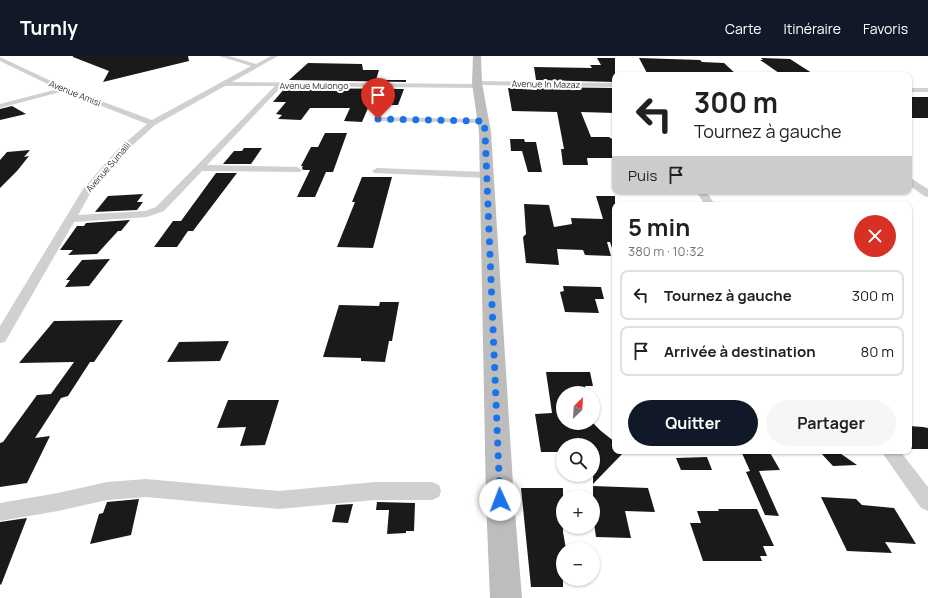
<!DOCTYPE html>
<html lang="fr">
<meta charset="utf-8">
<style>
:root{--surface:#fff;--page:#f6f6f6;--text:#202124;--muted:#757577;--line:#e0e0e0;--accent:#111827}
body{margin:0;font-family:Manrope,sans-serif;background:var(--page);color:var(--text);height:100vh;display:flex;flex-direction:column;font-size:15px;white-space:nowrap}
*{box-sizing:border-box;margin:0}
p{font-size:13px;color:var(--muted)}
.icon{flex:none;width:22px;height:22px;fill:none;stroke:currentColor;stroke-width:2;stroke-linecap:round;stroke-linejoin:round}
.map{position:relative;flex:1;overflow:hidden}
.sheet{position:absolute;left:612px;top:146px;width:300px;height:252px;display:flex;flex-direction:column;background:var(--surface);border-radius:8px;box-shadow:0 1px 3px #0004}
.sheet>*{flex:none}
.banner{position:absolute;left:612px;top:16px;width:300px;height:122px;border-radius:8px;box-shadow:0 1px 3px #0004;background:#fff;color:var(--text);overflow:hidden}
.needle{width:26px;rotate:25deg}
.controls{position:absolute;left:556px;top:330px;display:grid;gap:8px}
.controls a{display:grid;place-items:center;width:44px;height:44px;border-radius:50%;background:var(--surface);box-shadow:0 1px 3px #0004;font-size:20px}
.pin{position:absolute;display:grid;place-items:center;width:34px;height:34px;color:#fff;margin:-41px -17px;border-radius:50% 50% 50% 0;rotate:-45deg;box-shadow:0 0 4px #0007}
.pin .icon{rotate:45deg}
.me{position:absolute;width:44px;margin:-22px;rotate:358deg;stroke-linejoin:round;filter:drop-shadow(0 0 3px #0008)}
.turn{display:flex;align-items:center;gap:14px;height:84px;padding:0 16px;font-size:18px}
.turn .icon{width:52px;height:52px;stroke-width:2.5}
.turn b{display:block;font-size:28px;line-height:34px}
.then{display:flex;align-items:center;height:38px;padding:0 16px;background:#0003;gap:8px;font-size:15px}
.round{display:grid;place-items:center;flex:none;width:42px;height:42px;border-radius:21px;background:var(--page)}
.overview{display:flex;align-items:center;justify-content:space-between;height:68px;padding:0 16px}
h1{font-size:24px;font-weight:700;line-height:30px}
.primary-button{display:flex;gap:8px;margin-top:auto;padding:8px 16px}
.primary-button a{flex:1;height:46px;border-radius:24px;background:var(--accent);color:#fff;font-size:16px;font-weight:700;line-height:46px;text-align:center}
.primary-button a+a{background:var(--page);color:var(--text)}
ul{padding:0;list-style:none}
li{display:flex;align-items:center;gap:12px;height:50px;margin:0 8px 6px;padding:0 8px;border:2px solid var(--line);border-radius:8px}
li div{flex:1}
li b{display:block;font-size:15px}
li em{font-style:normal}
header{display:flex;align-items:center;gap:24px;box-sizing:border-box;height:56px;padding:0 20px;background:var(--accent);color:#fff}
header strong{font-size:19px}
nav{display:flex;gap:22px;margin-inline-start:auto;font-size:14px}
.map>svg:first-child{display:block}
.building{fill:#1a1a1a}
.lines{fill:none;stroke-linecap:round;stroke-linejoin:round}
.street{fill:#d0d0d0;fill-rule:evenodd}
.secondary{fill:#bdbdbd;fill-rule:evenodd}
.route{stroke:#1a73e8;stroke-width:7;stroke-dasharray:0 12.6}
.labels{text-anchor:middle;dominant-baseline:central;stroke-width:4;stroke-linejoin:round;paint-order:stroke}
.far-street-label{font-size:9px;fill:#333;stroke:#fff}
</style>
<header>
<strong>Turnly</strong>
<nav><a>Carte</a><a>Itinéraire</a><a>Favoris</a></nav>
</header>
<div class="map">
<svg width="928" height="542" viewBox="0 0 928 542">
<rect width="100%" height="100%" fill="#fff"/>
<g class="building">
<polygon points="73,0 188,0 189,5 103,26 109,15 73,1"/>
<polygon points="597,2 615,2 615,26 536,24 534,11 592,12 590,9 601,9"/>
<polygon points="639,2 700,4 702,6 724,7 737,19 648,19"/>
<polygon points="761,2 790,3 815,19 790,19 787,17 779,17 760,4 763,4"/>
<polygon points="308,7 362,8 363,14 379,14 376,24 406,24 406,26 289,24"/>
<polygon points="537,31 615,32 615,57 581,56 591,81 609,81 615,85 615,102 587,102 588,109 563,109 561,93 564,93 557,56 512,55 508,32 537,34"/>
<polygon points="285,32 404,33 398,49 386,49 385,53 368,52 362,66 344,65 350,52 310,52 301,64 278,63 282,59 276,58 286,46 273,46"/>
<rect x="909" y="41" width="19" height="21"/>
<polygon points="12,50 26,58 0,64 0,53"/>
<polygon points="325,77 347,77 333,116 326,116 315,141 297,141 310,114 303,114 302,112 303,110 301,110 311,91 318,91"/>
<polygon points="510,83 524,83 525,86 536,86 542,116 528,116 522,95 511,95"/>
<polygon points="244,92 262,92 251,108 223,108 234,95 242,95"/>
<polygon points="30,94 24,101 29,100 17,115 0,132 0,104 7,96"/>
<polygon points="216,117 237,117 193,175 188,175 177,191 154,191 173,165 181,165"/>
<polygon points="362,121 392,121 373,192 337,191 355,146 352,146"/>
<polygon points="143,138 137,146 143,146 137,154 95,156 108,140"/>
<polygon points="596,140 615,140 615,191 612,192 610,186 607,186 611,200 585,199 583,194 557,193 559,209 526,207 523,181 526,178 524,148 549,149 554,171 572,168 571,162 603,163"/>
<polygon points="130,164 121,175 118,175 97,198 68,199 73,194 60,194 77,170 84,170 86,167"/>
<polygon points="110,203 89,230 65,231 70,224 66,224 82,204"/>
<polygon points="563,230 601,231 604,243 595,243 599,257 565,256 560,236 564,235"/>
<polygon points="380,246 399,246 392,285 389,285 385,306 361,305 361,302 323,301 339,249 379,250"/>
<polygon points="123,264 94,306 90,306 68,340 61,342 35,382 50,380 27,427 0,431 0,387 3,386 37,339 51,338 74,306 19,307 54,265"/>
<polygon points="229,285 220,305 167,306 179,286"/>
<polygon points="546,316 590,316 593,330 585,330 587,337 563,337 563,367 593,367 601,375 615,386 615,395 625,395 593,428 593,389 563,389 563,396 541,396 535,358 552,357"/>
<polygon points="228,344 279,344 265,389 240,390 246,371 217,372"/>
<polygon points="909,370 923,371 928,372 928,393 909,393"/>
<polygon points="741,395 769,395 780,414 759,415 779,460 765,459 746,416 750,415"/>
<polygon points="819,395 837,395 857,409 833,410"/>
<polygon points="707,401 712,414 681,414 676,402"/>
<polygon points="593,430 648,432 655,456 625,455 631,482 596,481 593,460"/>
<polygon points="521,432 563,432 563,476 566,493 563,493 563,531 531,531"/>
<polygon points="821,441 856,443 862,449 894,452 916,488 885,486 892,497 847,495"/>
<polygon points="139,443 131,479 90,488 99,458 103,457 107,446"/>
<polygon points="377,446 415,447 414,475 406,475 406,477 387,478 389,454 376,454"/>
<polygon points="353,448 348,467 332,466 336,449"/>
<polygon points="718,453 757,453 774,490 763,490 767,500 760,500 762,505 703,505 690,467 701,467 697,455 719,455"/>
<polygon points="27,462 1,529 0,528 0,466"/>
</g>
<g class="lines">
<g class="street">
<path d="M 219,0 L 229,0 L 256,8 L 271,0 L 278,0 L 232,26 L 474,28 L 475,26 L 477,25 L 615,27 L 615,31 L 481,29 L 480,31 L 478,32 L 282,30 L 207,109 L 297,111 L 302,114 L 300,116 L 202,115 L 164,155 L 147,161 L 74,166 L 5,286 L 0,287 L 0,270 L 83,133 L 117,94 L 147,68 L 64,35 L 0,52 L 0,48 L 58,33 L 0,5 L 0,1 L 66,32 L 152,64 L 251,10 ZM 225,30 L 275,30 L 156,151 L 145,155 L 78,159 L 91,136 L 123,98 L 155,69 Z"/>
<rect x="909" y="32" width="19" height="4"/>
<polygon points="375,61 483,63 487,65 483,67 378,65 375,65"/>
<polygon points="377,112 486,116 491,119 486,122 374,117 372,115"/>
<polygon points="909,121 928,133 928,141 924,140 909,129"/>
<polygon points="696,135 706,135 715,149 705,149"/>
<polygon points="881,395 900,395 928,431 928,455 921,452"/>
<polygon points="146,423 279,435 375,426 432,426 439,429 441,435 439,441 432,444 375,444 279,453 146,441 107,444 58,455 0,465 0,447 58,437 107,426"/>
</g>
<polygon class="secondary" points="473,0 481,0 482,27 491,76 514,444 522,542 490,542 486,444 479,76 472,27"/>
</g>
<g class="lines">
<polyline class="route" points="378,63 484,65 485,76 500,444"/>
</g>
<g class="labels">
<g class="far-street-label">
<text transform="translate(546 28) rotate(1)">Avenue In Mazaz</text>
<text x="314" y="29">Avenue Mulongo</text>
<text transform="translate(75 37) rotate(22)">Avenue Amisi</text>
<text transform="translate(108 111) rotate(-49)">Avenue Sumaïli</text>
</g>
</g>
</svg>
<div class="controls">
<a><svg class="needle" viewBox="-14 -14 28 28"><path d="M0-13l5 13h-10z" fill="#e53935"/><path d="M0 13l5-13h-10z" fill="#757577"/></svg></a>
<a><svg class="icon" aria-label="search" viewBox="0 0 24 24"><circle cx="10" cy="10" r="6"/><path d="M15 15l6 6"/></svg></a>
<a>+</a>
<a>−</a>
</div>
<div class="pin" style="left:378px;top:63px;background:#d93025"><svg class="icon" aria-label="arrive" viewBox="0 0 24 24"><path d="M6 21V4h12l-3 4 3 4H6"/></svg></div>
<svg class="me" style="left:500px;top:444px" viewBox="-20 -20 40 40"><circle r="19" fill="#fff"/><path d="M0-13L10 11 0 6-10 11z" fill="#1a73e8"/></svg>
<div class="banner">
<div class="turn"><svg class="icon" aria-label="left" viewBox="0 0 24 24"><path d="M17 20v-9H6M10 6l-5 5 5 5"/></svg><div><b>300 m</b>Tournez à gauche</div></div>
<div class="then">Puis<svg class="icon" aria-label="arrive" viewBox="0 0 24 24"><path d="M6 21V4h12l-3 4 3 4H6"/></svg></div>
</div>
<section class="sheet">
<div class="overview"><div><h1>5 min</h1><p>380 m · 10:32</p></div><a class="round" style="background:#d93025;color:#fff"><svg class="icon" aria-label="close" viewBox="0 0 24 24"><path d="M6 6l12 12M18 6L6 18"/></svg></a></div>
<ul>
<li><svg class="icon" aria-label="left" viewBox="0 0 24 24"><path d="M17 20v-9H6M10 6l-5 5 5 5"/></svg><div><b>Tournez à gauche</b></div><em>300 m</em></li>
<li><svg class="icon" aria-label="arrive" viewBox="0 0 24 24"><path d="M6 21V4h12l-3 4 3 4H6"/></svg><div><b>Arrivée à destination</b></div><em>80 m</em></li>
</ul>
<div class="primary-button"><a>Quitter</a><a>Partager</a></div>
</section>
</div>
